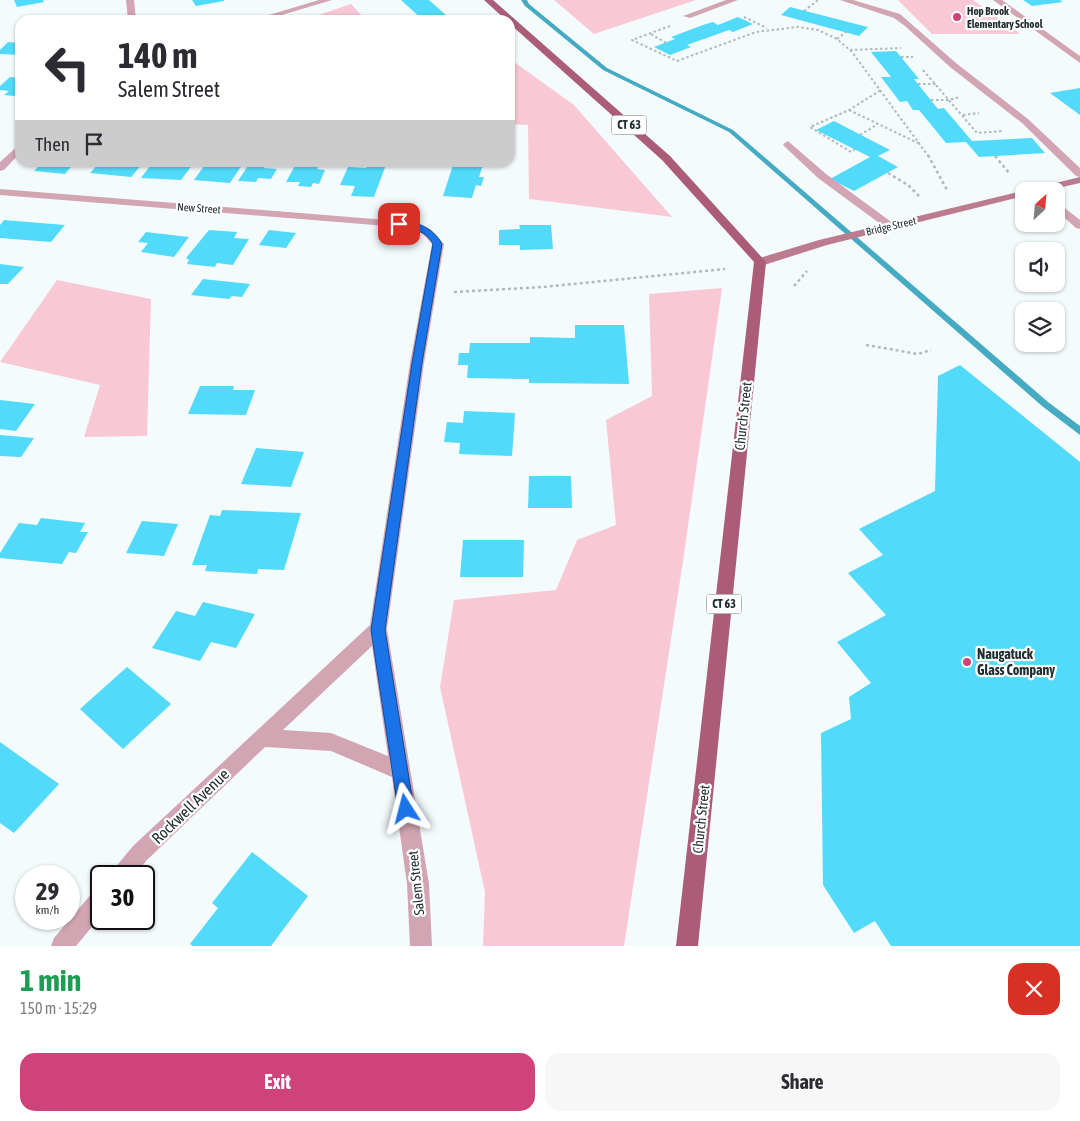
<!DOCTYPE html>
<meta charset="utf-8">
<style>
:root{--surface:#fff;--page:#f7f7f7;--text:#2b2b33;--muted:#7c7c81;--accent:#cd437a}
body{margin:0;font-family:"Asap Condensed",sans-serif;background:var(--page);color:var(--text);height:100vh;display:flex;flex-direction:column;font-size:19px;white-space:nowrap}
*{box-sizing:border-box;margin:0}
p{font-size:16px;color:var(--muted)}
.icon{flex:none;width:28px;height:28px;fill:none;stroke:currentColor;stroke-width:2;stroke-linecap:round;stroke-linejoin:round}
.map{position:relative;height:946px;overflow:hidden}
.panel{display:flex;flex-direction:column;background:var(--surface);flex:1}
.panel>*{flex:none}
.hud{position:absolute;left:15px;top:15px;width:500px;height:152px;border-radius:15px;box-shadow:0 1px 4px #0004;background:#fff;color:var(--text);overflow:hidden}
.needle{width:32px;rotate:26deg}
.tools{position:absolute;left:1015px;top:182px;display:grid;gap:10px}
.tools a{display:grid;place-items:center;width:50px;height:50px;border-radius:10px;background:var(--surface);box-shadow:0 1px 4px #0004;font-size:25px}
.speed{position:absolute;left:15px;top:865px;display:flex;gap:10px;font-size:25px;font-weight:700;text-align:center}
.speed>*{display:grid;place-content:center;width:65px;height:65px;border-radius:50%;background:var(--surface);box-shadow:0 1px 4px #0004;line-height:1}
.speed small{font-size:12px;font-weight:400}
.speed .limit{border:2px solid #111;border-radius:8px;background:#fff;color:#111}
.pin{position:absolute;display:grid;place-items:center;width:42px;height:42px;color:#fff;margin:-21px;border-radius:10px;box-shadow:0 2px 8px #0006}
.me{position:absolute;width:55px;margin:-28px;rotate:351deg;stroke-linejoin:round;filter:drop-shadow(0 0 4px #0008)}
.turn{display:flex;align-items:center;gap:18px;height:105px;padding:0 20px;font-size:22px}
.turn .icon{width:65px;height:65px;stroke-width:2.5}
.turn b{display:block;font-size:35px;line-height:42px}
.then{display:flex;align-items:center;height:48px;padding:0 20px;background:#0003;gap:10px;font-size:19px}
.round{display:grid;place-items:center;flex:none;width:52px;height:52px;border-radius:15px;background:var(--page)}
.head{display:flex;align-items:center;justify-content:space-between;height:85px;padding:0 20px}
h1{font-size:30px;font-weight:700;line-height:38px;color:#1e9e55}
.cta{display:flex;gap:10px;margin-top:auto;padding:10px 20px}
.cta a{flex:1;height:58px;border-radius:15px;background:var(--accent);color:#fff;font-size:20px;font-weight:700;line-height:58px;text-align:center}
.cta a+a{background:var(--page);color:var(--text)}
.map>svg:first-child{display:block}
.green{fill:#f9c8d5}
.lines{fill:none;stroke-linecap:round;stroke-linejoin:round}
.stream{fill:#45abc3;fill-rule:evenodd}
.building{fill:#52dafa}
.path-far1{stroke:#b0b9bb;stroke-width:2;stroke-dasharray:2.5 2.5;stroke-linecap:butt}
.path{stroke:#b0b9bb;stroke-width:2.5;stroke-dasharray:3 3;stroke-linecap:butt}
.lane{fill:#d2a5b2;fill-rule:evenodd}
.street{fill:#d2a5b2;fill-rule:evenodd}
.secondary{fill:#bc7c8f;fill-rule:evenodd}
.primary{fill:#ab5d77;fill-rule:evenodd}
.route{fill:#1a73e8;stroke:#114b97}
.poi-dot{fill:#cd437a;stroke:#fff;stroke-width:2}
.labels{text-anchor:middle;dominant-baseline:central;stroke-width:4.5;stroke-linejoin:round;paint-order:stroke}
.far-poi-label{font-size:11px;font-weight:bold;fill:#212e31;stroke:#fff;text-anchor:start}
.far-street-label{font-size:11px;fill:#212e31;stroke:#fff}
.shield{fill:#fff;stroke:#646d6f;stroke-width:1}
.shield-label{font-size:12px;font-weight:bold;fill:#212e31}
.street-label{font-size:14px;fill:#212e31;stroke:#fff}
.poi-label{font-size:14px;font-weight:bold;fill:#212e31;stroke:#fff;text-anchor:start}
.near-street-label{font-size:16px;fill:#212e31;stroke:#fff}
</style>
<div class="map">
<svg width="1080" height="946" viewBox="0 0 1080 946">
<rect width="100%" height="100%" fill="#f4fbfd"/>
<g class="green">
<polygon points="554,0 696,0 594,34"/>
<polygon points="898,0 973,0 1020,34 932,34"/>
<polygon points="351,4 366,20 304,20"/>
<polygon points="510,59 574,105 672,217 529,199 528,125 510,124"/>
<polygon points="57,280 151,299 147,436 84,437 100,385 0,362"/>
<polygon points="722,288 683,561 624,946 483,946 485,892 440,687 454,600 556,590 577,540 616,525 606,420 652,396 649,294"/>
</g>
<g class="lines">
<polygon class="stream" points="521,0 527,0 529,4 607,68 733,130 1048,402 1080,426 1080,435 1042,406 729,132 603,70 525,6"/>
</g>
<g class="building">
<polygon points="14,0 43,0 44,2 17,7"/>
<polygon points="192,0 224,0 224,1 196,6"/>
<polygon points="401,0 429,0 446,15 423,20"/>
<polygon points="1023,0 1060,0 1063,2 1032,6"/>
<polygon points="790,7 856,24 868,27 859,36 781,15"/>
<polygon points="738,17 753,24 733,32 729,30 687,45 691,47 670,55 654,47 675,39 671,37 703,25 713,22 718,25"/>
<polygon points="8,42 20,43 20,55 0,54 0,50"/>
<polygon points="896,51 919,79 914,79 938,109 944,108 972,141 1032,138 1045,153 979,157 966,142 946,143 919,110 913,110 907,101 900,102 881,77 891,77 871,52"/>
<polygon points="10,77 20,78 20,91 14,96 4,95 9,91 0,90 0,86"/>
<polygon points="1080,88 1080,115 1050,93"/>
<polygon points="834,121 890,150 878,156 898,167 854,191 830,179 870,157 816,130"/>
<polygon points="43,162 75,162 65,174 34,171"/>
<polygon points="100,162 144,162 131,177 90,173"/>
<polygon points="153,162 177,162 193,164 181,180 141,178"/>
<polygon points="207,162 244,162 230,183 194,180"/>
<polygon points="297,162 320,164 317,169 325,170 319,184 313,183 311,187 298,186 300,182 286,182"/>
<polygon points="369,162 387,162 374,197 351,196 355,186 340,185 348,167 366,168"/>
<polygon points="454,162 478,162 477,165 483,165 479,177 484,177 481,186 476,185 472,198 443,196"/>
<polygon points="249,164 266,165 264,168 277,169 271,179 258,178 256,182 238,181"/>
<polygon points="4,220 65,225 51,242 0,238 0,225"/>
<polygon points="519,225 551,225 553,249 520,250 520,245 499,245 499,230 520,229"/>
<polygon points="209,230 237,232 234,238 249,239 233,265 217,263 215,267 187,264 189,260 186,258"/>
<polygon points="269,230 296,233 286,248 259,245"/>
<polygon points="146,232 189,237 174,257 141,252 148,243 138,242"/>
<polygon points="0,264 24,267 8,284 0,284"/>
<polygon points="203,279 250,284 242,297 232,296 229,299 191,295"/>
<polygon points="575,325 624,325 629,384 529,383 529,379 467,378 468,365 458,365 459,353 469,353 470,343 530,343 530,337 575,338"/>
<polygon points="960,365 1080,462 1080,946 891,946 875,921 854,933 823,885 821,733 851,719 849,697 871,683 837,642 886,615 848,573 883,555 859,529 935,491 938,376"/>
<polygon points="200,386 234,386 233,390 255,390 246,415 188,414"/>
<polygon points="0,400 35,404 16,431 0,429"/>
<polygon points="464,411 515,413 512,456 459,454 460,443 444,442 447,422 463,423"/>
<polygon points="0,435 34,438 21,457 0,456"/>
<polygon points="256,448 304,452 291,487 241,484"/>
<polygon points="529,476 571,476 572,508 528,508"/>
<polygon points="222,510 301,513 284,570 258,569 257,574 205,571 207,565 192,565 210,515 220,516"/>
<polygon points="41,518 85,523 80,532 88,532 76,553 69,552 62,564 0,558 0,553 19,523 37,525"/>
<polygon points="142,521 178,524 164,556 126,553"/>
<polygon points="463,540 524,540 523,577 460,577"/>
<polygon points="203,602 255,614 236,648 211,642 200,661 152,648 176,611 195,616"/>
<polygon points="127,667 171,704 123,749 80,709"/>
<polygon points="0,742 59,784 14,833 0,823"/>
<polygon points="252,852 308,896 271,946 193,946 190,944 218,908 212,903"/>
</g>
<g class="lines">
<g class="path-far1">
<polyline points="804,11 818,0"/>
<polyline points="744,17 767,28"/>
<polyline points="670,26 632,40 677,61 756,32 798,27 818,30 837,39 852,52 929,157"/>
<polyline points="651,34 666,43"/>
<polyline points="837,39 846,32"/>
<polyline points="850,50 901,48"/>
<polyline points="901,57 913,57"/>
<polyline points="923,70 977,133 1003,131"/>
<polyline points="918,84 937,84"/>
<polyline points="931,100 949,100 960,97"/>
<polyline points="849,110 920,144"/>
<polyline points="963,115 979,113"/>
<polyline points="860,135 878,124"/>
<polyline points="855,149 851,152 810,127 849,110 881,90"/>
</g>
<g class="path">
<polyline points="928,155 947,190"/>
<polyline points="995,156 1010,174"/>
<polyline points="888,173 908,185 920,197"/>
<polyline points="794,286 807,271"/>
<polyline points="454,292 543,287 725,269"/>
<polyline points="866,345 918,354 931,350"/>
</g>
<g class="lane">
<polygon points="726,0 738,0 690,18 683,16"/>
<polygon points="840,0 853,0 900,14 956,63 1028,119 1080,168 1080,177 1076,176 1022,123 950,67 905,26 894,18"/>
<polygon points="788,141 826,174 894,224 894,228 886,228 818,178 784,146 783,144"/>
<polygon points="1056,201 1080,220 1080,229 1076,228 1056,210"/>
</g>
<g class="street">
<polygon points="126,0 134,0 136,20 128,20"/>
<polygon points="319,0 332,0 265,20 252,20"/>
<polygon points="993,0 1002,0 1080,56 1080,63"/>
<polygon points="20,144 20,153 4,170 0,171 0,162"/>
<path d="M 0,189 L 399,221 L 430,229 L 444,244 L 424,363 L 387,629 L 429,884 L 432,946 L 410,946 L 407,884 L 392,777 L 331,751 L 265,747 L 147,860 L 134,876 L 111,876 L 114,869 L 133,846 L 370,625 L 410,363 L 432,244 L 422,233 L 399,227 L 0,195 ZM 372,646 L 388,756 L 331,733 L 283,730 Z"/>
<polygon points="101,889 101,916 76,946 51,946 54,938 93,892"/>
</g>
<polygon class="secondary" points="1080,177 1080,183 1045,191 1024,191 1024,196 827,245 764,265 756,265 754,262 756,259 819,240"/>
<polygon class="primary" points="484,0 493,0 670,156 766,262 698,946 676,946 754,262 662,160 510,24 510,20 506,20"/>
</g>
<path class="route" d="M 396,222 C 415,220 433,227 442,244 L 422,363 L 385,630 L 414,809 L 411,814 L 406,816 L 401,814 L 398,809 L 371,630 L 412,363 L 433,244 C 425,229 411,229 396,226 Z"/>
<g class="poi-dot">
<circle cx="957" cy="17" r="5"/>
<circle cx="967" cy="662" r="5"/>
</g>
<g class="labels">
<g class="far-poi-label">
<text x="967" y="11">Hop Brook<tspan x="967" dy="13">Elementary School</tspan></text>
</g>
<g class="far-street-label">
<text transform="translate(199 208) rotate(4)">New Street</text>
<text transform="translate(891 226) rotate(-13)">Bridge Street</text>
</g>
<g class="shield">
<rect x="611.5" y="115.5" width="35" height="19" rx="4"/>
<rect x="706.5" y="594.5" width="35" height="19" rx="4"/>
</g>
<g class="shield-label">
<text x="629" y="125">CT 63</text>
<text x="724" y="604">CT 63</text>
</g>
<g class="street-label">
<text transform="translate(743 416) rotate(-84)">Church Street</text>
<text transform="translate(701 819) rotate(-84)">Church Street</text>
<text transform="translate(416 883) rotate(-96)">Salem Street</text>
</g>
<g class="poi-label">
<text x="977" y="654">Naugatuck<tspan x="977" dy="16">Glass Company</tspan></text>
</g>
<g class="near-street-label">
<text transform="translate(190 806) rotate(-44)">Rockwell Avenue</text>
</g>
</g>
</svg>
<div class="tools">
<a><svg class="needle" viewBox="-14 -14 28 28"><path d="M0-13l5 13h-10z" fill="#e53935"/><path d="M0 13l5-13h-10z" fill="#7c7c81"/></svg></a>
<a><svg class="icon" aria-label="sound" viewBox="0 0 24 24"><path d="M4 9h4l5-4v14l-5-4H4zM17 9q2 3 0 6"/></svg></a>
<a><svg class="icon" aria-label="layers" viewBox="0 0 24 24"><path d="M12 4l9 5-9 5-9-5zM3 14l9 5 9-5"/></svg></a>
</div>
<div class="speed"><div>29<small>km/h</small></div><div class="limit">30</div></div>
<div class="pin" style="left:399px;top:224px;background:#d93025"><svg class="icon" aria-label="arrive" viewBox="0 0 24 24"><path d="M6 21V4h12l-3 4 3 4H6"/></svg></div>
<svg class="me" style="left:406px;top:809px" viewBox="-20 -20 40 40"><path d="M0-17L14 15 0 8-14 15z" fill="#1a73e8" stroke="#fff" stroke-width="4"/></svg>
<div class="hud">
<div class="turn"><svg class="icon" aria-label="left" viewBox="0 0 24 24"><path d="M17 20v-9H6M10 6l-5 5 5 5"/></svg><div><b>140 m</b>Salem Street</div></div>
<div class="then">Then<svg class="icon" aria-label="arrive" viewBox="0 0 24 24"><path d="M6 21V4h12l-3 4 3 4H6"/></svg></div>
</div>
</div>
<section class="panel">
<div class="head"><div><h1>1 min</h1><p>150 m · 15:29</p></div><a class="round" style="background:#d93025;color:#fff"><svg class="icon" aria-label="close" viewBox="0 0 24 24"><path d="M6 6l12 12M18 6L6 18"/></svg></a></div>
<div class="cta"><a>Exit</a><a>Share</a></div>
</section>
